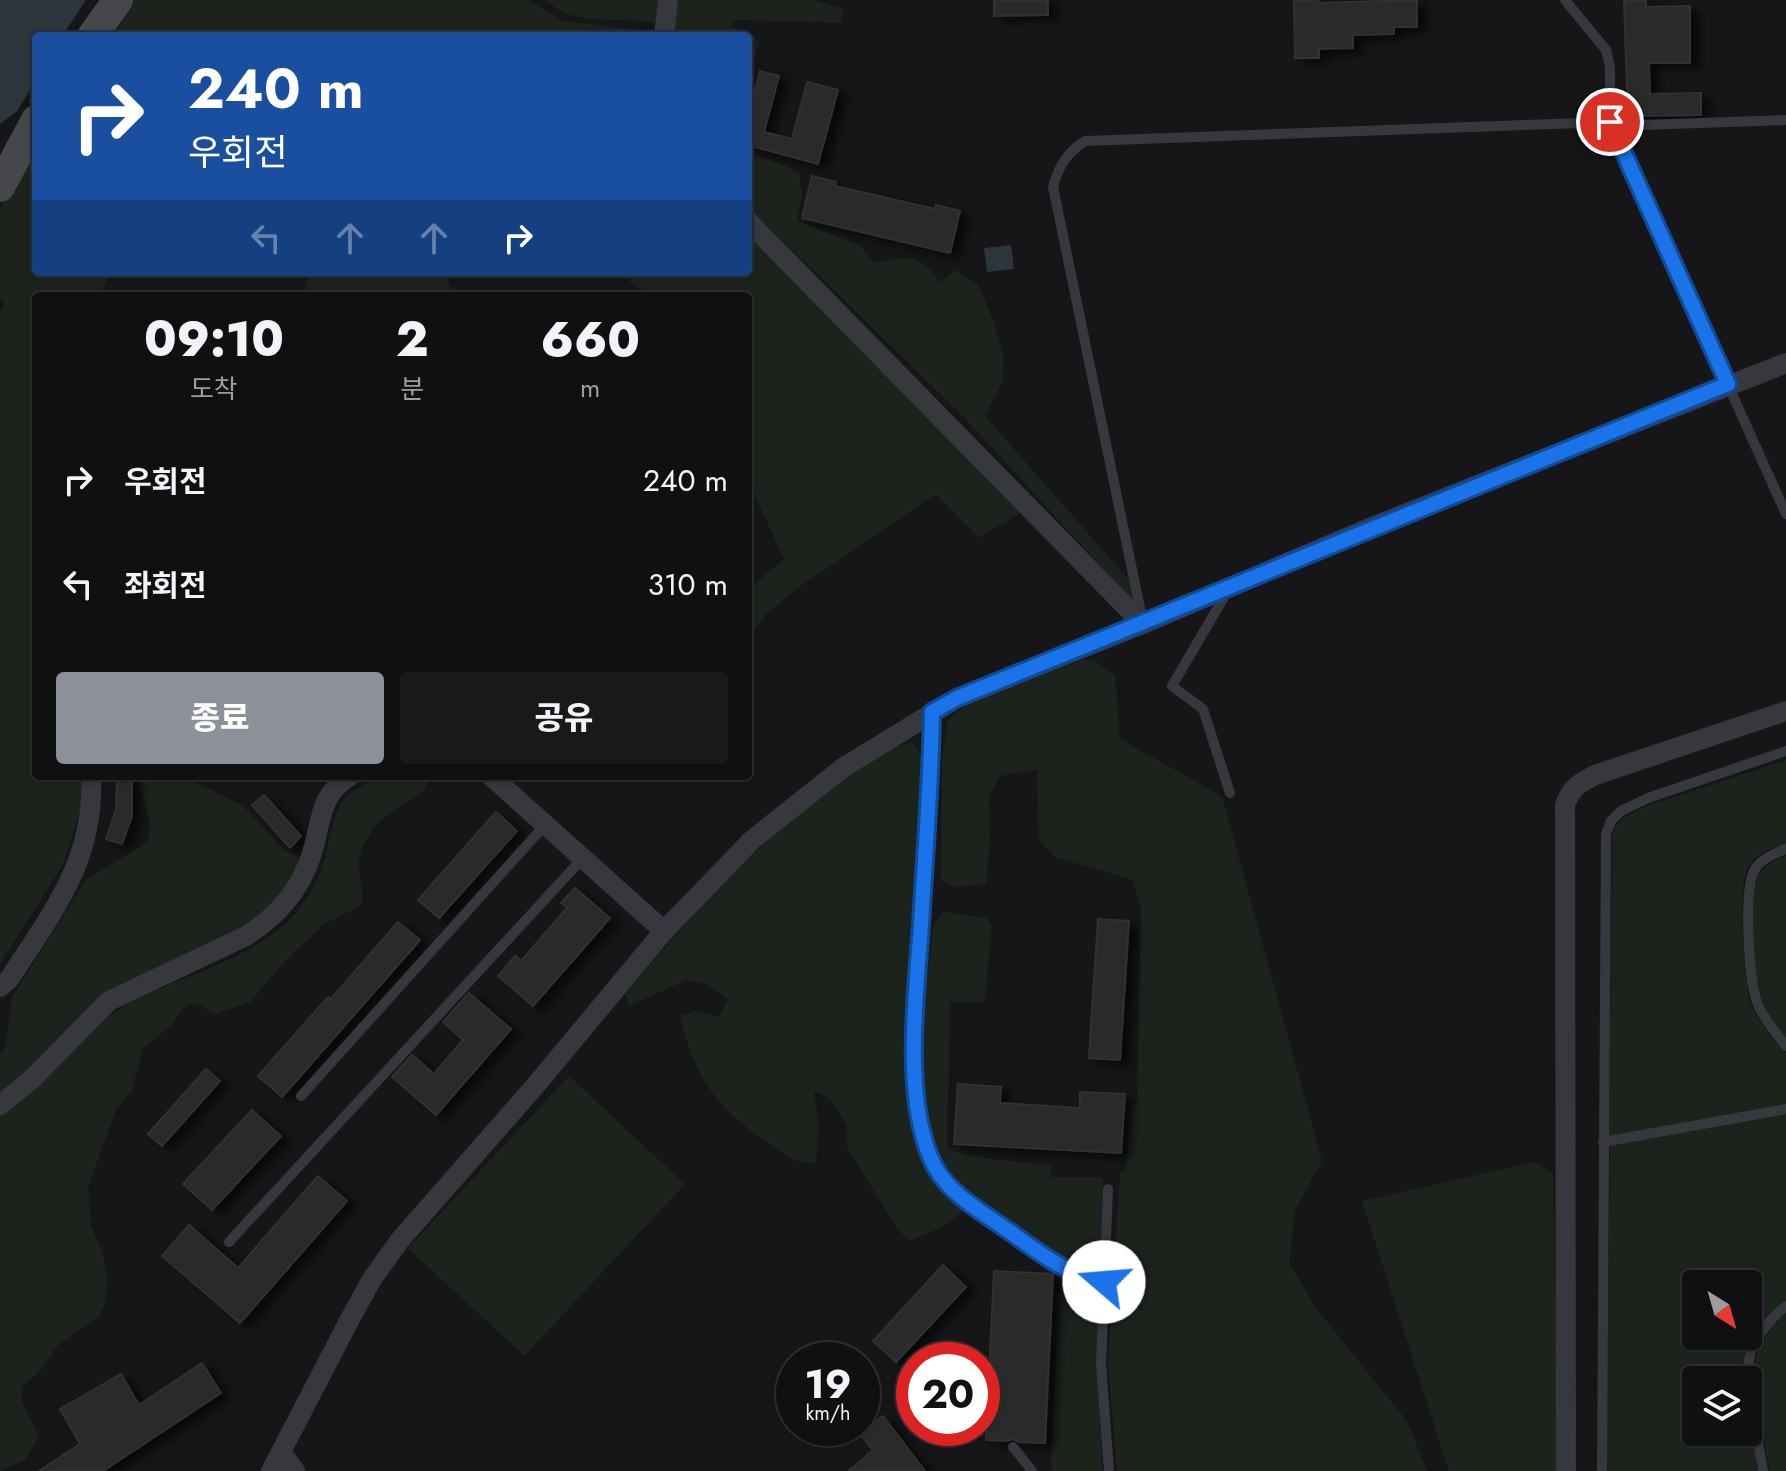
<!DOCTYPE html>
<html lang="ko">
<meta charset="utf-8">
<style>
:root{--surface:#101012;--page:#19191b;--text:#f1f3f6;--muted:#9c9d9f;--line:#303032;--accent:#8c9099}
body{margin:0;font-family:Jost,"Noto Sans KR",sans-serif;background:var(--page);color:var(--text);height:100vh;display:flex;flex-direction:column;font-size:30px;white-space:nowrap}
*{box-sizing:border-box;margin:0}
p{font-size:26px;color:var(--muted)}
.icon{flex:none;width:44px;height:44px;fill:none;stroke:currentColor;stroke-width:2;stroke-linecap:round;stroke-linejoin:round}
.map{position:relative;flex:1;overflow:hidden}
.details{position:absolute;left:32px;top:292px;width:720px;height:488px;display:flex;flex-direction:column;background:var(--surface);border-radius:8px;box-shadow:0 2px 6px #0004,0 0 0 2px var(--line)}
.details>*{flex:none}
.banner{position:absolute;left:32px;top:32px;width:720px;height:244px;border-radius:8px;box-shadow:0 2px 6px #0004,0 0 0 2px var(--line);background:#1a4fa0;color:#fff;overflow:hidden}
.needle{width:52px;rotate:143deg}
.controls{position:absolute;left:1682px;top:1270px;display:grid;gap:16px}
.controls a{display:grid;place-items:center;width:80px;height:80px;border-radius:8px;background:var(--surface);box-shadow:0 2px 6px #0004,0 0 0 2px var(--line);font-size:40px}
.speed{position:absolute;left:776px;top:1342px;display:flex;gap:16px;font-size:40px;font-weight:700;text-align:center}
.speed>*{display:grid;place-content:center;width:104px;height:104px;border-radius:50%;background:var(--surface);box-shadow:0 2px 6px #0004,0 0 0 2px var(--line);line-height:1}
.speed small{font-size:20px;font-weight:400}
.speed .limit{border:12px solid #d22;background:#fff;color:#111}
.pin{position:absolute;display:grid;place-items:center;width:68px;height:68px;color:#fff;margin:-34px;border:4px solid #fff;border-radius:50%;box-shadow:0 2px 8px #0007}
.me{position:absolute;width:88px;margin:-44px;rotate:288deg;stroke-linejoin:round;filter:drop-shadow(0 0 6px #0008)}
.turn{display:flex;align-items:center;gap:28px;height:168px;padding:0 24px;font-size:36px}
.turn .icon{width:104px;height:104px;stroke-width:2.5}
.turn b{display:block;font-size:56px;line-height:68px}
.lanes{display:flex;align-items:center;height:76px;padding:0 24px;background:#0003;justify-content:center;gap:40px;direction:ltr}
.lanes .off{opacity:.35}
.eta{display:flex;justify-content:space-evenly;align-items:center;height:136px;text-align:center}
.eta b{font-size:48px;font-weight:800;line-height:56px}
.button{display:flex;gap:16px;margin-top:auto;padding:16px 24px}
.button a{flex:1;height:92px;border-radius:8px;background:var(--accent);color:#fff;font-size:32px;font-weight:800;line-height:92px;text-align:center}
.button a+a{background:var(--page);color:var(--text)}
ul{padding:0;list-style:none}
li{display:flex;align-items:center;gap:24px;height:104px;padding:0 24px}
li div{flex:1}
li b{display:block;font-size:30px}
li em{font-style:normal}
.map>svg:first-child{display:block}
.green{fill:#1c231d;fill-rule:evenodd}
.water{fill:#2c353c}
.building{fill:#29292c;stroke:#303034;stroke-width:2;filter:url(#shadow)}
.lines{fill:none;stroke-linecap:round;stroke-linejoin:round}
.lane{stroke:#37383d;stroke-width:10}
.street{stroke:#37383d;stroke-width:20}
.secondary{stroke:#45474d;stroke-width:30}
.route-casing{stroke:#114b97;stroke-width:20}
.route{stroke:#1a73e8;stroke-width:14}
</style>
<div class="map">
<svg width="1786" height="1471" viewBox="0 0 1786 1471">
<defs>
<filter id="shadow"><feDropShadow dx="9" dy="5" stdDeviation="4" flood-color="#0009"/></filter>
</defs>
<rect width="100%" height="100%" fill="#161618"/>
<g class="green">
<polygon points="132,0 529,0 562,21 657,32 657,36 101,36"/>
<path d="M 544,0 L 660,0 L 659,23 C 629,18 596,23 567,14 C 559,11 551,4 544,0 Z"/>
<polygon points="677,0 815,0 843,9 841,23 734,20 731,26 760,41 748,72 748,36 673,36"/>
<polygon points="36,140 36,272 112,272 98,296 36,296 36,776 81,776 81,808 62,866 0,964 0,312 5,304 0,298 0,210"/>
<path d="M 748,153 L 784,165 L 799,175 L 802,194 L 797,221 L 860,245 L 874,263 C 911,256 917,252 941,283 L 954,270 L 978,284 L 994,322 L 1004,359 L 1002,383 L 985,416 L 1130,581 L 1133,601 L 962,415 L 748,207 Z"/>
<polygon points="748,229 1025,510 979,538 936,494 795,590 767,613 748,640 748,589 784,559 748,480 748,296 651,296 622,276 612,272 748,272"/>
<polygon points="309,272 446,272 452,296 304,296"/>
<polygon points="1085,659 1095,661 1115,675 1120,739 1222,796 1322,1161 1295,1210 1289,1262 1315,1307 1407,1421 1427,1471 1117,1471 1108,1365 1120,1173 1126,1171 1130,1103 1137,1104 1141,909 1133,880 1055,857 1039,841 1037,770 1000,776 989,797 990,838 986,884 955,887 941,881 942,757 948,720 971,701"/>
<path d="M 910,743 C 919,747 921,753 922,763 L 907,1035 L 911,1106 L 918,1145 L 932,1175 L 963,1211 L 943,1227 L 909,1241 L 896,1227 L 847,1147 L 847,1125 L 829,1098 L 814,1091 L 818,1122 L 816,1162 C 792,1164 786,1155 766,1141 C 715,1107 695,1077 680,1016 L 696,1011 L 719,1017 L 728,1000 L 707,984 L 686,980 L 629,1006 L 625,995 C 691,914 761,838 846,777 C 866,763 885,747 910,743 Z"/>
<path d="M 1786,760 L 1786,844 C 1773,848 1756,853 1749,865 C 1737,883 1744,980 1750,1002 C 1757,1021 1773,1038 1786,1053 L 1786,1105 L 1609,1136 L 1612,837 C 1617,818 1630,814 1647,806 Z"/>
<path d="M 137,776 L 182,776 L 242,805 L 284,850 L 298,857 L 296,876 L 259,919 L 129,984 L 0,1096 L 0,1054 L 6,1046 L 12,997 L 86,880 L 148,842 C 156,826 141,795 137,776 Z"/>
<path d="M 381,776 L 431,776 C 424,797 408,800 391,812 C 377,821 367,836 361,851 C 354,870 366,887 361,906 L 324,924 L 285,961 L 250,1002 L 213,1015 L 204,1007 L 191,1003 L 180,1012 L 173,1024 L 142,1050 L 132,1090 L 115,1112 L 88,1187 L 91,1226 L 102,1250 L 107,1277 L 105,1303 L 100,1315 L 57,1346 L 42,1369 L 22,1387 L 22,1401 L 39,1437 L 25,1460 L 0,1471 L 0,1115 C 13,1106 27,1097 39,1085 C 65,1059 87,1030 118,1010 C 173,976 243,966 290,919 C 304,905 315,887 322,868 C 329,847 330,823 341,804 C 349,791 368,782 381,776 Z"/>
<path d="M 1786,856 L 1786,1037 C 1777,1026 1767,1015 1762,1001 C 1754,979 1747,891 1760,873 C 1766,865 1777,859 1786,856 Z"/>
<path d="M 944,912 L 987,918 L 992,927 L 984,1002 L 950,1002 L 947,1145 L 952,1151 L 989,1159 L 1051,1165 L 1050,1177 L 1103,1177 L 1100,1260 L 1089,1270 C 1059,1269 979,1202 951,1182 C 902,1113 925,1003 933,925 Z"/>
<polygon points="569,1076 685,1184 524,1356 408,1248"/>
<path d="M 1786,1113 L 1786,1300 C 1755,1324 1748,1341 1746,1380 L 1696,1380 L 1696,1432 L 1748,1432 L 1748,1398 L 1757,1471 L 1606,1471 L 1610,1146 ZM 1696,1284 L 1748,1284 L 1748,1336 L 1696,1336 Z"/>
<polygon points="1534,1162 1553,1173 1558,1471 1449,1471 1362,1201"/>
<polygon points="1060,1273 1097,1301 1102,1471 1052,1471 1051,1466"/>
<path d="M 1786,1314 L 1786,1471 L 1769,1471 L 1753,1368 C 1758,1346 1768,1329 1786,1314 Z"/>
</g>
<g class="water">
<polygon points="0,0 86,0 62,36 36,36 36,80 17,111 0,124"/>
<polygon points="1011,245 1014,269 987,272 984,248"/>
</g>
<g class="building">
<polygon points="994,0 1048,0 1048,15 994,16"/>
<polygon points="1294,0 1318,0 1319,3 1417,0 1417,27 1394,27 1394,34 1353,35 1353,48 1319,49 1319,58 1295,58"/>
<polygon points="1624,0 1646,0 1646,7 1690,6 1690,63 1649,63 1650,94 1701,93 1701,115 1628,116"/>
<polygon points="760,71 779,76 764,132 792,139 807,82 838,90 818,164 748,145 748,117"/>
<polygon points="812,176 836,182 835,186 935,209 936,205 960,211 950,253 802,218"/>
<polygon points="117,776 132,776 132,816 122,844 106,839 116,810"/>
<polygon points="264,795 301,836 290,848 252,805"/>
<polygon points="496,812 517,831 439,918 418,900"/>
<polygon points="575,888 610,918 533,1006 498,976 515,956 521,961 567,908 561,903"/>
<polygon points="1098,919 1129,921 1120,1060 1089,1058"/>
<polygon points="398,922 420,940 282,1097 258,1076 328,997 331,999"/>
<polygon points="469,993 511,1029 436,1115 392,1077 412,1055 434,1074 463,1040 443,1022"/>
<polygon points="206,1069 220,1081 162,1146 148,1134"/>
<polygon points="958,1084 1001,1087 1000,1103 1080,1108 1080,1092 1125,1094 1121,1153 954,1144"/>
<polygon points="252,1110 281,1136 212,1210 183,1184"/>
<polygon points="318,1176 347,1201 240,1323 162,1256 189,1225 238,1268"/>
<polygon points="943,1265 966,1287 896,1362 873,1341"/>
<polygon points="994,1271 1053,1274 1045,1443 1019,1442 1013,1439 1007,1441 986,1440"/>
<polygon points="202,1363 221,1393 103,1471 39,1471 80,1444 60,1409 121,1374 139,1405"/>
<polygon points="883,1416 925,1471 849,1471 873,1450 860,1434"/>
</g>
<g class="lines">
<g class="lane">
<polyline points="1565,0 1606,50 1610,67 1610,122 1642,125 1786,120"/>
<polyline points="1227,592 1172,686 1203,709 1230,793"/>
<path d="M 1142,618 L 1053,187 C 1059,165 1067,153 1085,141 L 1610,122 L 1786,514"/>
<path d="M 932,714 C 930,785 925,856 920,927 C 916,995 901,1107 935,1167 C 952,1197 987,1215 1014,1234 C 1043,1255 1068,1275 1104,1282"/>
<path d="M 1786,849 C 1775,853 1761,859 1755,869 C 1743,889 1749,976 1756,999 C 1761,1016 1775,1031 1786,1046"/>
<polyline points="301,1096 545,825"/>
<polyline points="1603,1142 1786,1109"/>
<polyline points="1108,1189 1101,1364 1109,1471"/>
<polyline points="229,1242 582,859"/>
<polyline points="1013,1447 1032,1471"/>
<polyline points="1602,1471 1606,834 1611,821 1621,811 1648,798 1786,751"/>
<path d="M 1763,1471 C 1759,1442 1742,1376 1751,1351 C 1757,1333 1772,1318 1786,1306"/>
</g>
<g class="street">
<polyline points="664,36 668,0"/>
<polyline points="748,221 1143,624"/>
<polyline points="491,776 664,931"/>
<path d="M 0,987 L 10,978 C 53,911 95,860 91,776"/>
<path d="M 0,1105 L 31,1080 L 109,1001 L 246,936 C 276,917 300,890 311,856 C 322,825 317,796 350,776"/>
<polyline points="281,1452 295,1471"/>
<polyline points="271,1471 350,1319 372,1279 400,1240 535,1086 664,931 752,840 844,767 957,698 1143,624 1374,526 1786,363"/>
<path d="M 1566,1471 L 1565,805 C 1571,788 1579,783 1595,775 L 1786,711"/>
</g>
<g class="secondary">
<polyline points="92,36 118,0"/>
<polyline points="0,187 36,120"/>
</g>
</g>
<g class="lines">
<defs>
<path id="route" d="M 1104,1282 C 1068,1275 1042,1255 1013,1234 C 987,1215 951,1196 935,1167 C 902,1104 916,995 921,925 C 925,854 931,783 932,712 L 957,698 L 1728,384 L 1610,122"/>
</defs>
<use href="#route" class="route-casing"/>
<use href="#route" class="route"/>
</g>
</svg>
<div class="controls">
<a><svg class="needle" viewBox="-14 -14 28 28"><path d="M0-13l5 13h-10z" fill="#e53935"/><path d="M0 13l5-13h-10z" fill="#9c9d9f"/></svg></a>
<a><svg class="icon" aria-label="layers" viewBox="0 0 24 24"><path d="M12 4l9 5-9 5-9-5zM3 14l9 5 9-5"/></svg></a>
</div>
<div class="speed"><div>19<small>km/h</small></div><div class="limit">20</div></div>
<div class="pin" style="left:1610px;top:122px;background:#d93025"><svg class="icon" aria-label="arrive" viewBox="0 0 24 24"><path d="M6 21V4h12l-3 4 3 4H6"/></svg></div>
<svg class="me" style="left:1104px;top:1282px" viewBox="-20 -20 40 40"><circle r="19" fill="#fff"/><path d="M0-13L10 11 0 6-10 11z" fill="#1a73e8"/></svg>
<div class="banner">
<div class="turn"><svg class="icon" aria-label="right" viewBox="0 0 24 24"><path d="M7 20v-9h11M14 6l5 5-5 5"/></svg><div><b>240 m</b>우회전</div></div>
<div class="lanes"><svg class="icon off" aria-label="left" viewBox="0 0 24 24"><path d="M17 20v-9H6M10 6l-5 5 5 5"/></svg><svg class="icon off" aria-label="ahead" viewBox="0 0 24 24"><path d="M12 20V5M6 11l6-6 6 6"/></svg><svg class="icon off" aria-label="ahead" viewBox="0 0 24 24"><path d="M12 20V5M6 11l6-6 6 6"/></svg><svg class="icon" aria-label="right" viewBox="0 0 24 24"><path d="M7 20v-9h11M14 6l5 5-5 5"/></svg></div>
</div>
<section class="details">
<div class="eta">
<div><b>09:10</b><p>도착</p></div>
<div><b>2</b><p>분</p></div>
<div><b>660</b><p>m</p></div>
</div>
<ul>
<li><svg class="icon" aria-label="right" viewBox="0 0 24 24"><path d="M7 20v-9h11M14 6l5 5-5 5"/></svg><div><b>우회전</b></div><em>240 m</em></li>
<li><svg class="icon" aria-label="left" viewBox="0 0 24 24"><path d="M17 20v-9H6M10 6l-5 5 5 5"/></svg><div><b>좌회전</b></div><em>310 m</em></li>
</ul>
<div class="button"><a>종료</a><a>공유</a></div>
</section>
</div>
